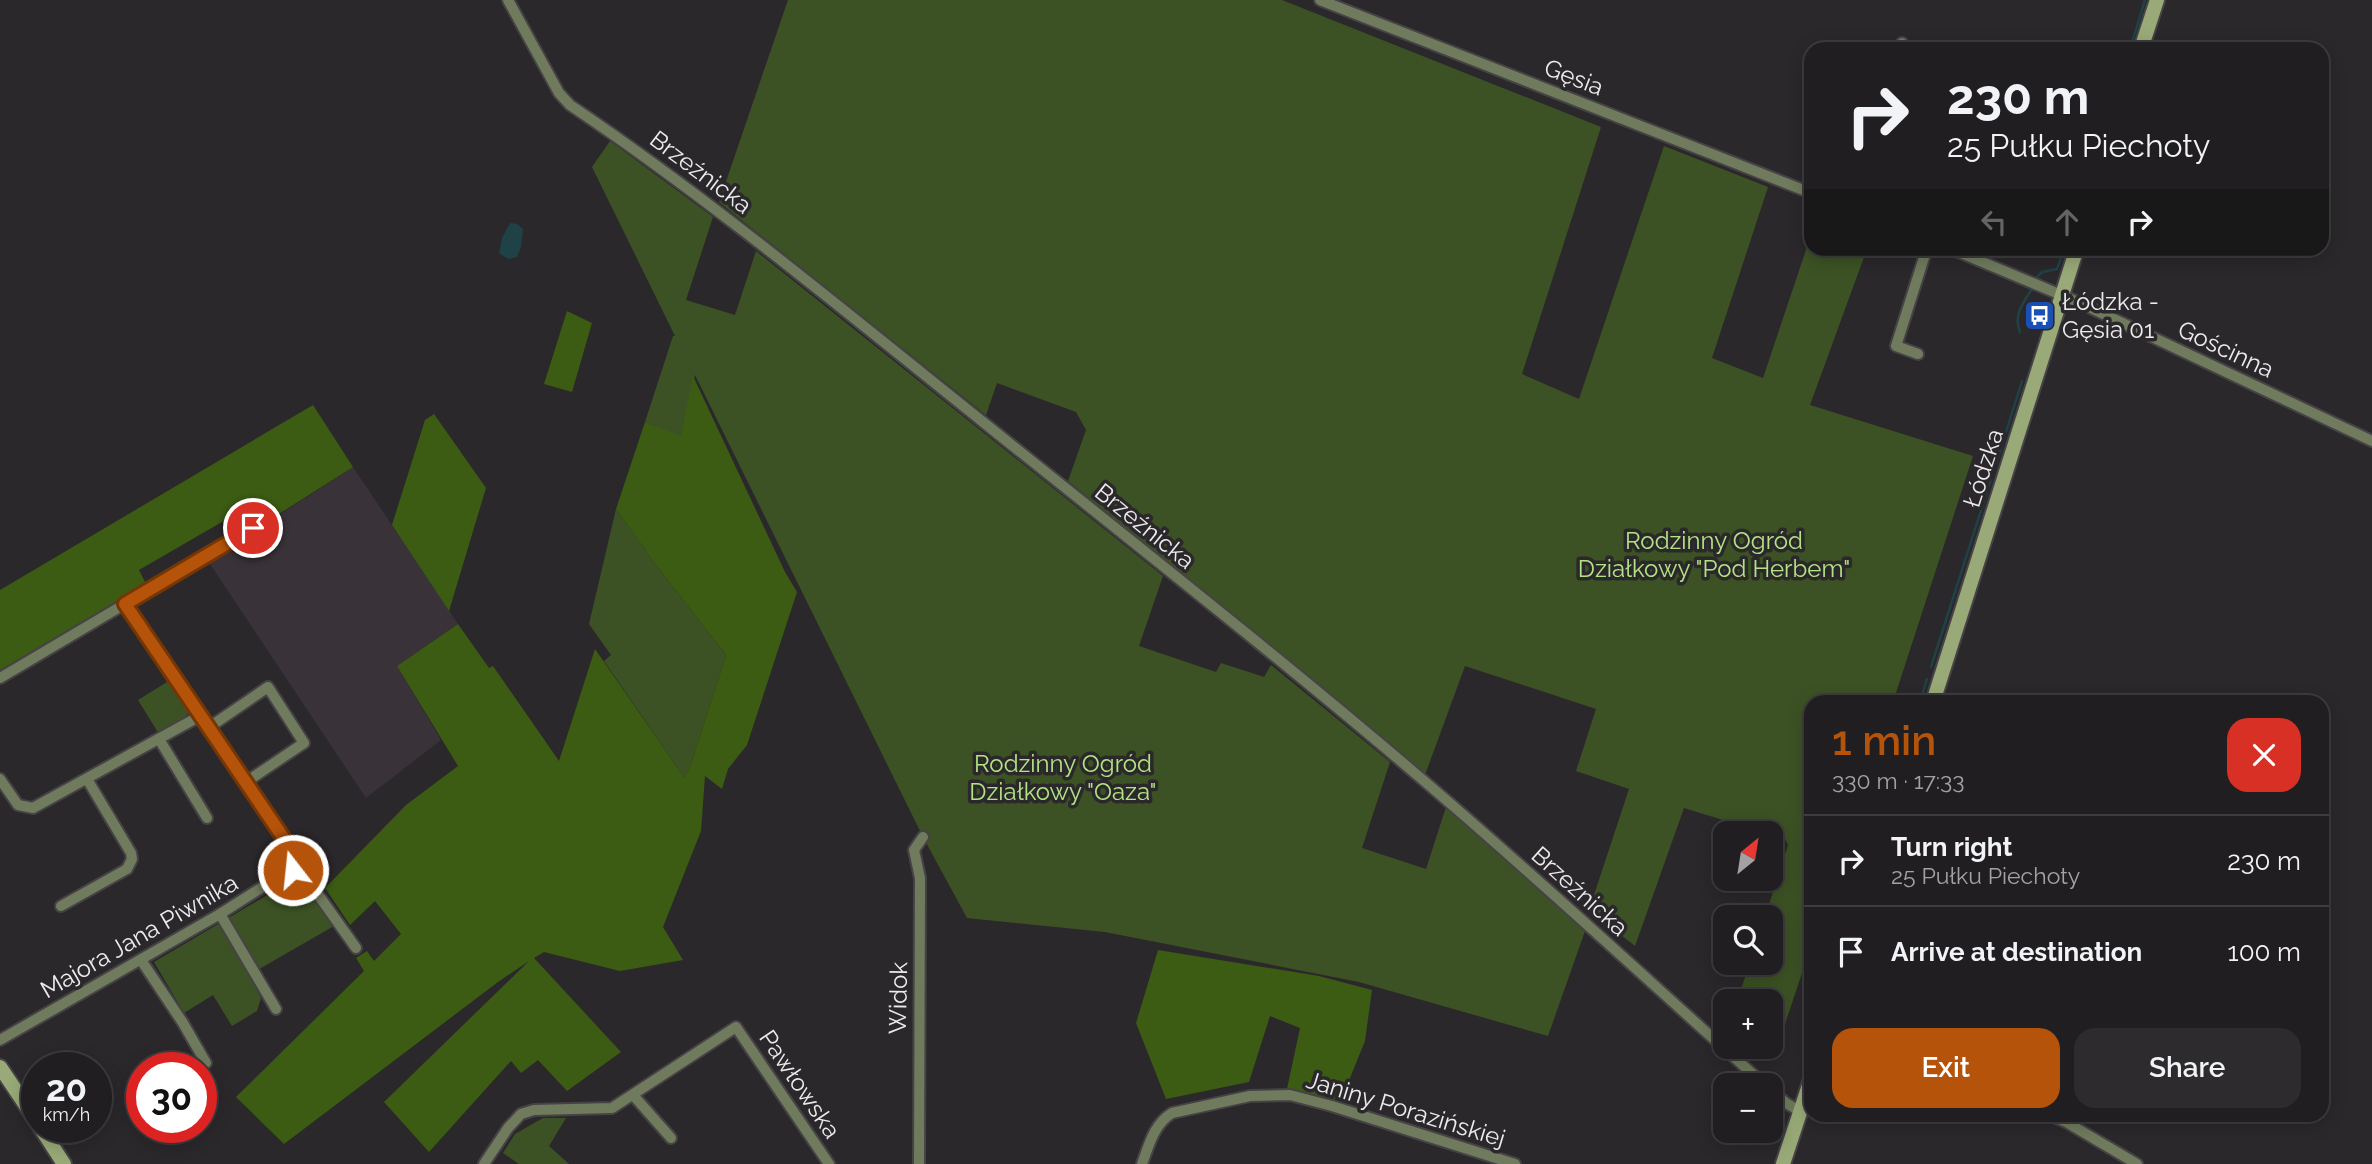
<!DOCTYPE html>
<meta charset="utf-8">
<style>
:root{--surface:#201e20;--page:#2d2b2d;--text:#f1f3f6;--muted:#a2a2a5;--line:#3d3c3e;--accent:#b45309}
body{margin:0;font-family:Raleway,sans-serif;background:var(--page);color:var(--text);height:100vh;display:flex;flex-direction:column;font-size:26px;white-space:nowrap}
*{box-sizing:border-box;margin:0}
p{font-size:23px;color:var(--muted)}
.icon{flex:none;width:38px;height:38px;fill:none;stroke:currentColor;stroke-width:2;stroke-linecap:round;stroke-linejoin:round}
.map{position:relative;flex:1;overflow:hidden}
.details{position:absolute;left:1804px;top:695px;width:525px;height:427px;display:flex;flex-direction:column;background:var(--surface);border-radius:21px;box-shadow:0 4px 18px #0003,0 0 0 2px var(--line)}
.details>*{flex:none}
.banner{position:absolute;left:1804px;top:42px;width:525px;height:214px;border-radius:21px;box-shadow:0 4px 18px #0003,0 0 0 2px var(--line);background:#201e20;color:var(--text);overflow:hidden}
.needle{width:46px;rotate:30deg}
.tools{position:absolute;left:1713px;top:821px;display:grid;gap:14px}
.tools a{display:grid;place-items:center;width:70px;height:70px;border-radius:14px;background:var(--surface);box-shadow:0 4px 18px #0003,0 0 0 2px var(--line);font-size:35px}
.speed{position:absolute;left:21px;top:1052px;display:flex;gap:14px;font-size:35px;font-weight:700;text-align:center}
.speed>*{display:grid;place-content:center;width:91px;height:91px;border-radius:50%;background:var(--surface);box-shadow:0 4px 18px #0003,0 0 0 2px var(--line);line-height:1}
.speed small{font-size:18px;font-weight:400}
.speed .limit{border:10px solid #d22;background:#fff;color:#111}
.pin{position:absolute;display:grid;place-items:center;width:60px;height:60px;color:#fff;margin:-30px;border:4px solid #fff;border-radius:50%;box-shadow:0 2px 7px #0007}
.me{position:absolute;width:77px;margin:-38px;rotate:344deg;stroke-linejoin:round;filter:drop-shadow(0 0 5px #0008)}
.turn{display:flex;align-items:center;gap:24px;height:147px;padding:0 28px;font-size:32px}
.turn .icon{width:91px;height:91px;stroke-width:2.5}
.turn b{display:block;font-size:49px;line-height:60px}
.lanes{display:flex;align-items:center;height:66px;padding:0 28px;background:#0003;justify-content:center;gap:35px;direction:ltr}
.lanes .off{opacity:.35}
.round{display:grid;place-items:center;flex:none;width:74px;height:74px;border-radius:21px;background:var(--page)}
.summary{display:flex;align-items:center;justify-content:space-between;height:119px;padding:0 28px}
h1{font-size:42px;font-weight:600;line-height:52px;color:var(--accent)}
.primary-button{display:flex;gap:14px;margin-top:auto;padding:14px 28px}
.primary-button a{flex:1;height:80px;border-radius:21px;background:var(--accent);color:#fff;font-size:28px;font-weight:600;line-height:80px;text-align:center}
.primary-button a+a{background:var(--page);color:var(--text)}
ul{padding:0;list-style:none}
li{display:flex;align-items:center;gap:21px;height:91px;padding:0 28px;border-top:2px solid var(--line)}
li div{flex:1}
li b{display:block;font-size:26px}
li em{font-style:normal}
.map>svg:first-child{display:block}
.built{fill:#3a3239}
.green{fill:#3c5224}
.forest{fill:#3c5b13}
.water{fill:#1e4246}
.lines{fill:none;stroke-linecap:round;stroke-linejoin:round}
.stream{stroke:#1e4246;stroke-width:2.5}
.street-casing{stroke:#464346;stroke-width:14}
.secondary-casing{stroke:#464346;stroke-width:18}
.street{stroke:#707b5d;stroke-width:10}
.secondary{stroke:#99aa78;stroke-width:14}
.route-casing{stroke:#753606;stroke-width:18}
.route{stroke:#b45309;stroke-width:12}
.labels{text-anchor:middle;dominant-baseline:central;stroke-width:7;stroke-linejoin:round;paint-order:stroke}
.street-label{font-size:24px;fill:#edebed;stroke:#2b282b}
.poi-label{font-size:24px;fill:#edebed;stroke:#2b282b;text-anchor:start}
.park-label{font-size:24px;fill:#b3e383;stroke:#2b282b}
</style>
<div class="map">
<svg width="2372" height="1164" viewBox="0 0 2372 1164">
<rect width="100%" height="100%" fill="#2b282b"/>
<polygon class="built" points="353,467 458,624 397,666 441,740 366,798 208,561"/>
<g class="green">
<polygon points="788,0 1282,0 1601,127 1522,374 1579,399 1664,146 1768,187 1712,358 1763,378 1811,235 1811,248 1867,249 1810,405 1973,456 1893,702 1811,702 1811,946 1785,1024 1771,1018 1771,1001 1737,1001 1750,963 1771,962 1771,917 1765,917 1788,845 1785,839 1684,808 1635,946 1589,910 1629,789 1576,771 1596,709 1465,666 1425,775 1068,481 1086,430 1076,412 997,383 986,415 719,202"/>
<polygon points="610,141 713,217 686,300 735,315 756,251 1163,576 1139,646 1216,672 1221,663 1264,677 1271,665 1390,762 1362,848 1426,869 1446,807 1585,931 1548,1036 1359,982 1105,932 967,918 923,837 695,375 681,437 645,422 673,336 675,336 592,167"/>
<polygon points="616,509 655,564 726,655 690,767 684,777 604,661 611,655 589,624"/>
<polygon points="172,679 190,711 184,719 159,734 138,700"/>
<polygon points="293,880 304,882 334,926 249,975 261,998 257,1011 232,1026 213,995 184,1013 154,962"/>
<polygon points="543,1118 566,1118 549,1146 569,1164 519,1164 503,1153 515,1134"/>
</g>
<g class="forest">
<polygon points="567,311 592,323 572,392 544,384"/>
<polygon points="693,376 785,572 797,592 747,745 728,769 722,789 705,776 701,831 663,927 683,960 620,971 544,952 534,958 621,1052 567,1091 538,1060 521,1073 511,1061 429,1152 384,1102 529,961 498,982 284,1144 236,1097 364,971 356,958 367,951 374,961 401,934 375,901 350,925 325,888 406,805 458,766 397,666 458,624 489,668 493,666 559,761 595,649 684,777 690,767 726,655 655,564 616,509 645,422 681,436"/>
<polygon points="313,405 353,467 260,526 246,508 139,570 146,584 0,670 0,590"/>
<polygon points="434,414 486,488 449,611 392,525 425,420"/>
<polygon points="1158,950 1319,976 1372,990 1365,1041 1341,1100 1287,1089 1300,1028 1270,1016 1249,1082 1166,1099 1136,1023"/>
</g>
<polygon class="water" points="510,223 517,224 523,229 521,247 517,257 508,259 499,253 502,238"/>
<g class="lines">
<g class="stream">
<polyline points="2130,49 2145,0"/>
<polyline points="2065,251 2067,248"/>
<polyline points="2037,277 2042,272 2057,269 2061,258"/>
<path d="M 2020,332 C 2013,315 2023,303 2032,289"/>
<polyline points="1996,464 2022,381"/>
<polyline points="1931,667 1991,479"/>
<polyline points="1920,702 1927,679"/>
</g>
<defs>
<g id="street">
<path d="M 508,0 L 559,93 L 570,105 C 714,202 847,313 983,422 C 1130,540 1279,657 1423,780 C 1539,879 1651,983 1765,1085"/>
<polyline points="1320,0 1811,193"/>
<polyline points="1900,49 1902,43"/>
<polyline points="1949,248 2078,302 2372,441"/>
<polyline points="1918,354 1896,346 1927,248"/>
<polyline points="126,604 295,855 297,865 356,948"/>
<polyline points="0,678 253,528"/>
<polyline points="208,728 268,687 304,743 246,782"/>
<polyline points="159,739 207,818"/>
<polyline points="0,779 18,805 33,808 200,716"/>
<polyline points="61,906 127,869 132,859 131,853 87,779"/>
<polyline points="220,914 276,1009"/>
<polyline points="141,960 183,1023 206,1063"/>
<polyline points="0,1040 220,914 297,865"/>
<polyline points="1771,1090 1786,1103 1801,1112"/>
<polyline points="633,1095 671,1138"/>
<polyline points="2049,1115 2066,1122 2137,1164"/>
<polyline points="484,1164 508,1128 521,1114 534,1110 612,1108 736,1027 829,1164"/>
<polyline points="919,1164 920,878 914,850 923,837"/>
<path d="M 1142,1164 C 1149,1145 1154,1124 1172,1113 L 1250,1096 L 1290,1095 L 1332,1106 L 1515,1164"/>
</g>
<g id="secondary">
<polyline points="2141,49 2157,0"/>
<polyline points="1933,702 2077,248"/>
<polyline points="0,1067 37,1122"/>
<polyline points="40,1127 64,1164"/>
<polyline points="1783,1164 1811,1079"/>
</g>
</defs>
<use href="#street" class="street-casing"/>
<use href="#secondary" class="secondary-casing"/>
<use href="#street" class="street"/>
<use href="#secondary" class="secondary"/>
</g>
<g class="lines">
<defs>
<polyline id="route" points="253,528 125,604 295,855 298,865 293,870"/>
</defs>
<use href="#route" class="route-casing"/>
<use href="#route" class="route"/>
</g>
<defs>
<symbol id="bus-square" viewBox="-11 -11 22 22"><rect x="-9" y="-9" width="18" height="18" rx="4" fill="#1a4fb4" stroke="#2b282b"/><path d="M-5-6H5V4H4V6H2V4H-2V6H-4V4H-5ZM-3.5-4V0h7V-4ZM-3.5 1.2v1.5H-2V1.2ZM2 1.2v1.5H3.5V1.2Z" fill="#fff"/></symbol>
</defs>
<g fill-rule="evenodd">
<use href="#bus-square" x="2022" y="298" width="35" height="35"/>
</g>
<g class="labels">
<g class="street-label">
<text transform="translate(1574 77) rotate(21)">Gęsia</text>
<text transform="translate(701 172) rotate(37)">Brzeźnicka</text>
<text transform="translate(2226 349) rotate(25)">Gościnna</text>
<text transform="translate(1983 468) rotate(-72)">Łódzka</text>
<text transform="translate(1145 526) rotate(39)">Brzeźnicka</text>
<text transform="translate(1580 891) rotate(42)">Brzeźnicka</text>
<text transform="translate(139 936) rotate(-30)">Majora Jana Piwnika</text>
<text transform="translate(898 998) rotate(-89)">Widok</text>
<text transform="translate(800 1084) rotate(56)">Pawłowska</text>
<text transform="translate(1406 1109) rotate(17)">Janiny Porazińskiej</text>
</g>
<g class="poi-label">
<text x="2062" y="301">Łódzka -<tspan x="2062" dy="28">Gęsia 01</tspan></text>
</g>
<g class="park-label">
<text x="1714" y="540">Rodzinny Ogród<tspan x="1714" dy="28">Działkowy "Pod Herbem"</tspan></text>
<text x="1063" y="763">Rodzinny Ogród<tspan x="1063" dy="28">Działkowy "Oaza"</tspan></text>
</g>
</g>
</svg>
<div class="tools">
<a><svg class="needle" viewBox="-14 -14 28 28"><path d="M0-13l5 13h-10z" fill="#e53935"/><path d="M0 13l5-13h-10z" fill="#a2a2a5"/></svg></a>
<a><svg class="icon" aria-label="search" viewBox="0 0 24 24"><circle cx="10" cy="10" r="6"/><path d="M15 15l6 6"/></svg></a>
<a>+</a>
<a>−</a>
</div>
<div class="speed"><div>20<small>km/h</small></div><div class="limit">30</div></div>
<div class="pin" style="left:253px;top:528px;background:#d93025"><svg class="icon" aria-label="arrive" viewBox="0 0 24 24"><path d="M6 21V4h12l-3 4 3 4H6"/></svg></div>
<svg class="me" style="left:293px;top:870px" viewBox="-20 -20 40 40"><circle r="17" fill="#b45309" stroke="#fff" stroke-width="3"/><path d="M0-11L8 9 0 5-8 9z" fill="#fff"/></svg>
<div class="banner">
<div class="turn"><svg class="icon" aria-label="right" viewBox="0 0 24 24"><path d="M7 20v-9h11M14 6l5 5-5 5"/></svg><div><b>230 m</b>25 Pułku Piechoty</div></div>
<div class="lanes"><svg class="icon off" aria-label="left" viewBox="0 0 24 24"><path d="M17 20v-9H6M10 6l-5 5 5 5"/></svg><svg class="icon off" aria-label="ahead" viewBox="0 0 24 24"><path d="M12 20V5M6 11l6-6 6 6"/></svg><svg class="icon" aria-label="right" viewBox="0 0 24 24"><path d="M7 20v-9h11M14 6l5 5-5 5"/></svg></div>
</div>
<section class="details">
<div class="summary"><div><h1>1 min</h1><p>330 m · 17:33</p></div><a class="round" style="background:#d93025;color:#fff"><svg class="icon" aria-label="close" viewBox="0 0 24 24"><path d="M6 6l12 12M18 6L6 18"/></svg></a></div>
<ul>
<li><svg class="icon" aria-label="right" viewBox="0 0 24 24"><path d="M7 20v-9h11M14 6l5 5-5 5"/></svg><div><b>Turn right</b><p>25 Pułku Piechoty</p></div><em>230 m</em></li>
<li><svg class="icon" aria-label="arrive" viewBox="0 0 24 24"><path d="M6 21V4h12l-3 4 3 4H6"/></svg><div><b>Arrive at destination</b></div><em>100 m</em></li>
</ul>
<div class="primary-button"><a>Exit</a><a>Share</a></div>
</section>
</div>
